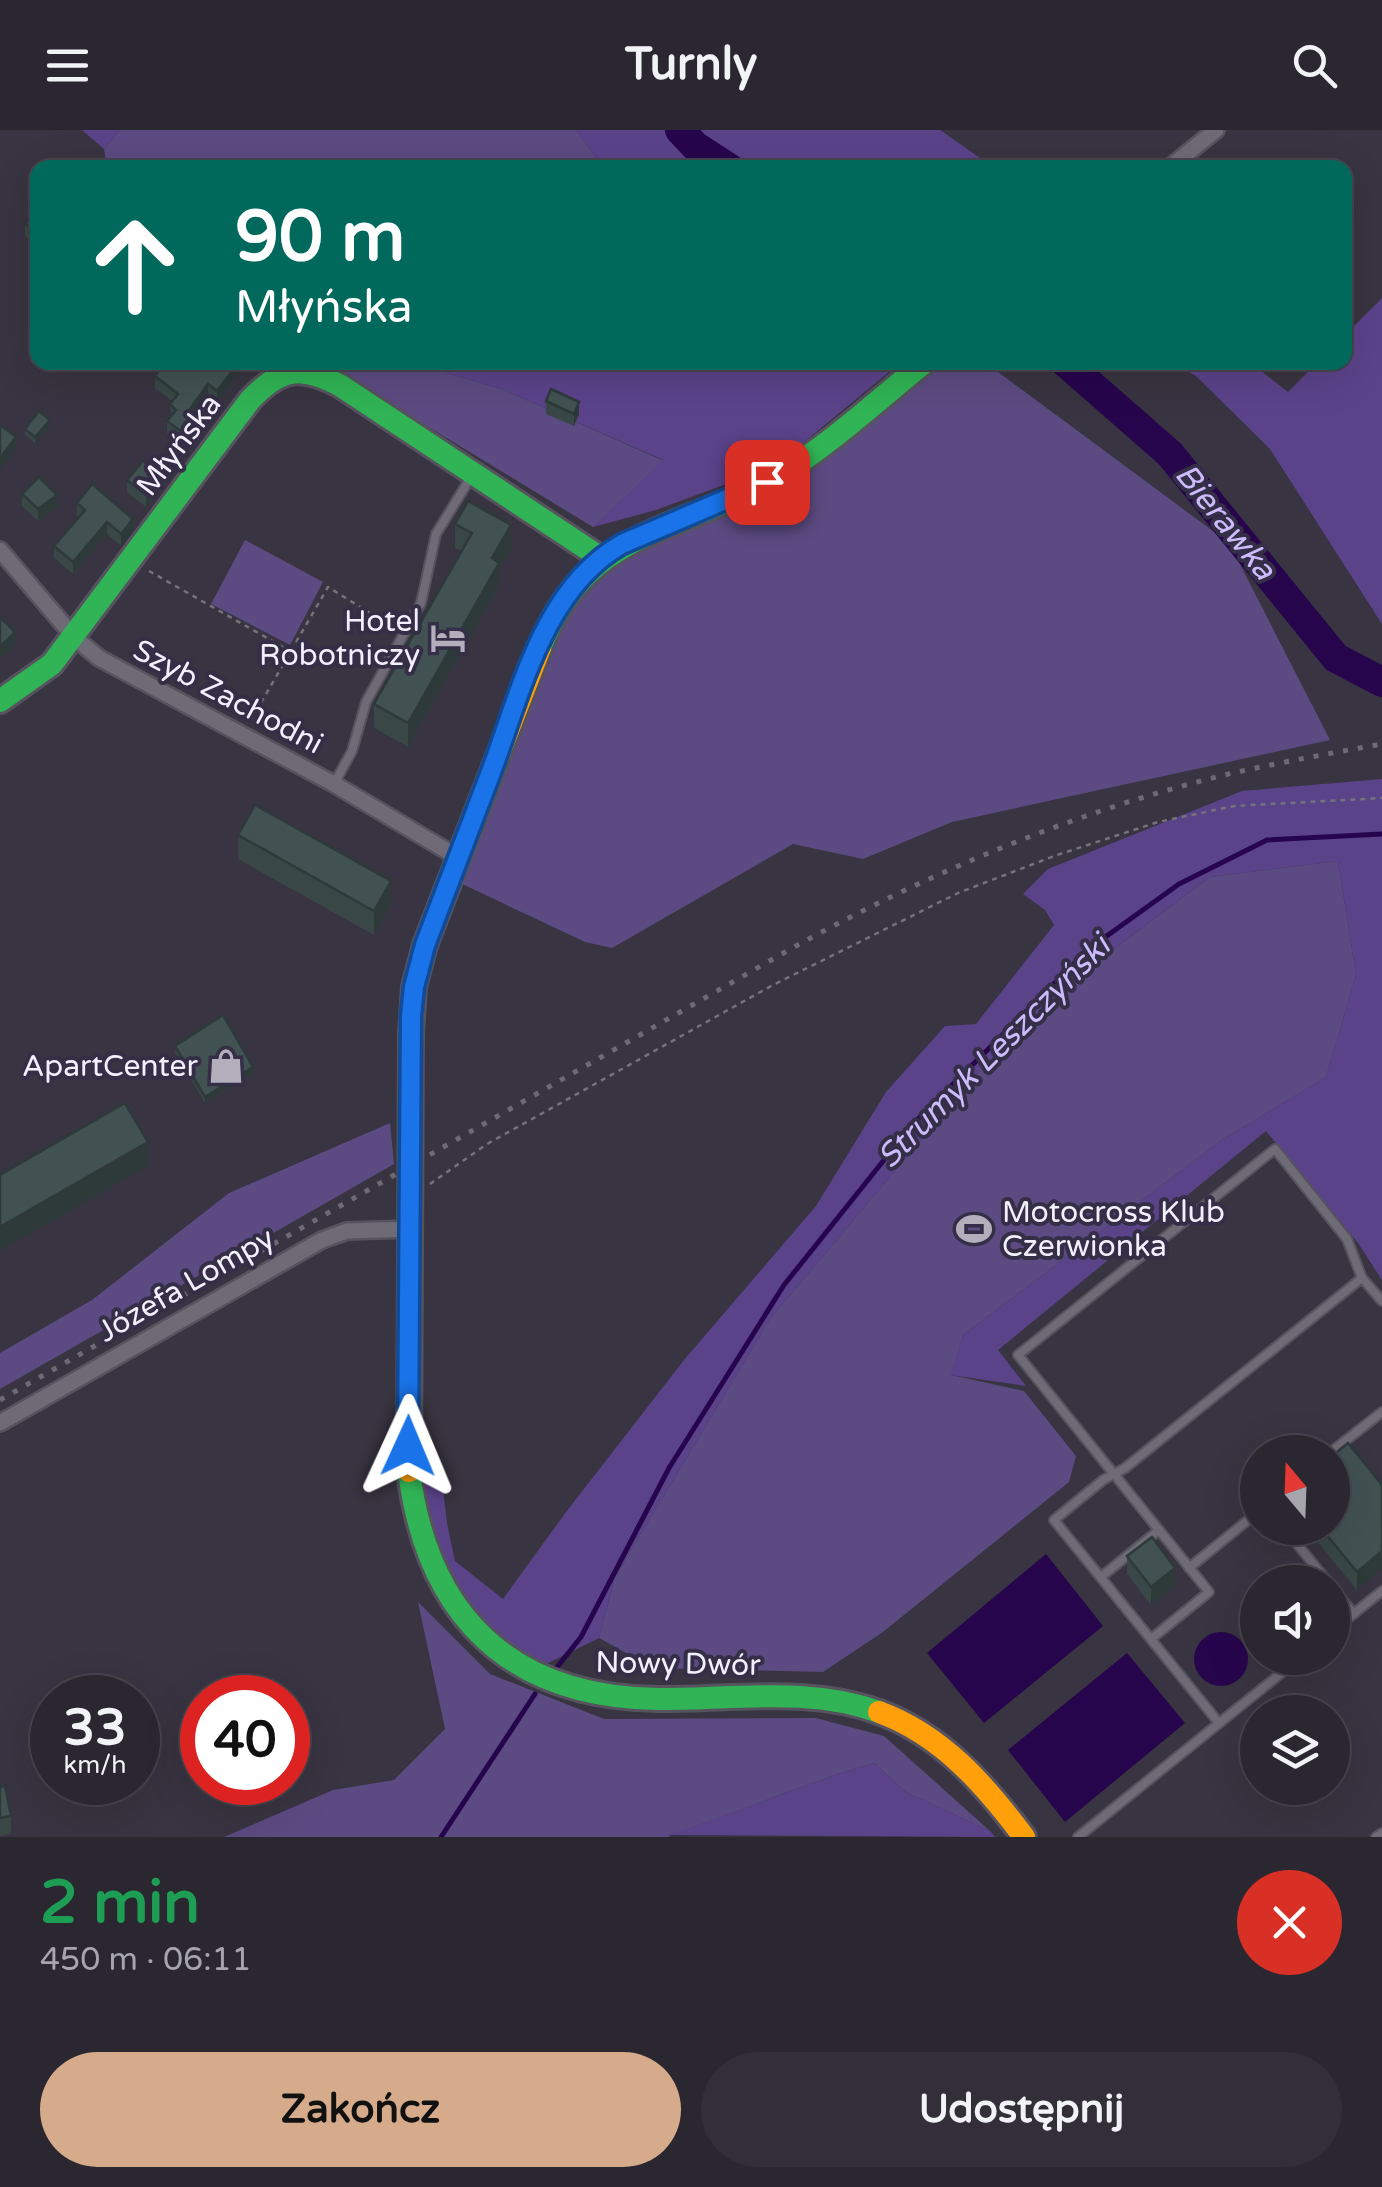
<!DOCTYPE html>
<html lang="pl">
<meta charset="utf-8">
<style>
:root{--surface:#2a2731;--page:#322f39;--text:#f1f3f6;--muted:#a5a5ab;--line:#46444d;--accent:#d6ab8b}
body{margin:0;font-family:"Varela Round",sans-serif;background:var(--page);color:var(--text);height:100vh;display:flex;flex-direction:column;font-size:38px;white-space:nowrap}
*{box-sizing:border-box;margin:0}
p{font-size:32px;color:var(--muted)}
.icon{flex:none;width:55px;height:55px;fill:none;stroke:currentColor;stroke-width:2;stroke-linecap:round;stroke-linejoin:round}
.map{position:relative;height:1707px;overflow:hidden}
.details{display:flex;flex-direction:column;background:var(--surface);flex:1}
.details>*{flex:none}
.hud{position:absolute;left:30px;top:30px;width:1322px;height:210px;border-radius:20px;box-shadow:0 10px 40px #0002,0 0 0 2px var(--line);background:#00695c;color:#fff;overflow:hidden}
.needle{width:65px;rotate:341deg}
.controls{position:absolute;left:1240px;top:1305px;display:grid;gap:20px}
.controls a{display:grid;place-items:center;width:110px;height:110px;border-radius:50%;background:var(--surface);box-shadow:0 10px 40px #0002,0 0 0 2px var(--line);font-size:50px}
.speed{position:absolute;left:30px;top:1545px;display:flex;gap:20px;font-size:50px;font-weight:700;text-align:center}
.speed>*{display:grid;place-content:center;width:130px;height:130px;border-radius:50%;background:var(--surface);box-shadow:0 10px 40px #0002,0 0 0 2px var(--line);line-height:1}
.speed small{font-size:25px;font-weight:400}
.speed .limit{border:15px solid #d22;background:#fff;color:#111}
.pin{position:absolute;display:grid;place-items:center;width:85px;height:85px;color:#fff;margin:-42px;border-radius:20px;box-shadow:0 5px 15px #0006}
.me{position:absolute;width:110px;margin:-55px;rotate:1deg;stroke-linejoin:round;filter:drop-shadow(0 0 8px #0008)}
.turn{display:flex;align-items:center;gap:35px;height:210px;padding:0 40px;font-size:45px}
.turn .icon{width:130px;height:130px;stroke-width:2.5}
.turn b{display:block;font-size:70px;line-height:85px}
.round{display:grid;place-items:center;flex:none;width:105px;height:105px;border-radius:52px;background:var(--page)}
.head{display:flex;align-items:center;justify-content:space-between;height:170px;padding:0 40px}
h1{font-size:60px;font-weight:800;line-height:75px;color:#1e9e55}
.primary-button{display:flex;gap:20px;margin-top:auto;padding:20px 40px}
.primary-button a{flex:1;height:115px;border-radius:60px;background:var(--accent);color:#111;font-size:40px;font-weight:800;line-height:115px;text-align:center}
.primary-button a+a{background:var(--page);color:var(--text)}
header{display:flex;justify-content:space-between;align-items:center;height:130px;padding:0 40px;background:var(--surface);font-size:45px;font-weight:800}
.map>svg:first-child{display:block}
.green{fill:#5c4b82}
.forest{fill:#5b438a}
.water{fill:#27054d}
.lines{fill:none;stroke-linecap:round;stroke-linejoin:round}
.stream{stroke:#27054d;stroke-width:5}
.river{stroke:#27054d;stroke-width:30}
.lane-casing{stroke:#56535f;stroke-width:12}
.street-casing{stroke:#56535f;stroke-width:20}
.fast-casing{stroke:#56535f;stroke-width:28}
.slow-casing{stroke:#56535f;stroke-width:28}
.path{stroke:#75727c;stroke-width:2.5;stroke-dasharray:5 5;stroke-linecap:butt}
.lane{stroke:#6e6a76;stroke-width:8}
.street{stroke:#6e6a76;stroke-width:15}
.fast{stroke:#30b455;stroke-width:22}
.slow{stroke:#ff9f0a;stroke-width:22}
.rail{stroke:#6e6a75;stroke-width:5;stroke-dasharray:5 10;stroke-linecap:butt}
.wall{fill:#394747}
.shaded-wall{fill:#2e393a}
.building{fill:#425253;stroke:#2e393a;stroke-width:2.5}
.route-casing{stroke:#114b97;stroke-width:25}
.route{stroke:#1a73e8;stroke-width:18}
.labels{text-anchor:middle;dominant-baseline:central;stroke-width:8;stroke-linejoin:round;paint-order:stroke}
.street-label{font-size:30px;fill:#f3f0fd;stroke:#352e47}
.poi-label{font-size:30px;fill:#f3f0fd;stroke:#352e47;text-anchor:end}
.water-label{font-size:32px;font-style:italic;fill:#cdbbfd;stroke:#352e47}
</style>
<header><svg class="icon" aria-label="menu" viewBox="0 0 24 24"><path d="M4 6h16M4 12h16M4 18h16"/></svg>Turnly<svg class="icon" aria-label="search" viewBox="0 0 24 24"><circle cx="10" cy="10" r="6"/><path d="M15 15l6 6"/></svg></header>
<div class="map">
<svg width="1382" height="1707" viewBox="0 0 1382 1707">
<rect width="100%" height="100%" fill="#383441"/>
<g class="green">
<polygon points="120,0 576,0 603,37 107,38 104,19"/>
<polygon points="323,233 442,233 447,243 502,259 664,331 593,397"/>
<polygon points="946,233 986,233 1229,413 1330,610 952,692 863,729 793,714 612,818 585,812 460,753 548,528 582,456 606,433 792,352"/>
<polygon points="245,410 323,452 290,515 211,474"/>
<polygon points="1338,731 1356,845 1326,947 1222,1010 963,1205 951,1245 1024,1261 1076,1326 1069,1352 883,1502 823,1542 653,1538 599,1508 615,1447 770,1189 982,938 1090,837 1210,747"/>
<polygon points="390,993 394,1034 0,1259 0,1223 92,1170 229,1063"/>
<path d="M 418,1472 L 490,1544 L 604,1589 L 816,1588 L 884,1606 L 990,1701 L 906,1662 L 874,1633 C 804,1653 738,1683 669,1705 L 670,1707 L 224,1707 L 333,1660 L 394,1650 L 445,1599 Z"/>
</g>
<g class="forest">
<polygon points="82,0 120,0 104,19"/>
<polygon points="576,0 940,0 993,37 603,37"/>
<polygon points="1382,168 1382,494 1270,319 1196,246 1174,233 1251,233 1288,262 1317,233 1345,232 1345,205"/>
<polygon points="442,233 900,233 775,336 656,380 593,397 663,330 502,259 447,243"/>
<path d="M 1382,649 L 1382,1150 L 1358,1113 L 1266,1001 L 998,1220 L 1026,1256 L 950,1245 L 963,1205 L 1222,1010 L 1326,947 L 1356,845 L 1338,731 L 1210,747 L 1090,837 L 982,938 L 770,1189 L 615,1447 L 599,1508 L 542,1536 C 487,1500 440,1464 425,1396 C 421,1378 421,1359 419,1341 L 441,1342 L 447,1393 L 455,1431 L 503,1469 L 566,1382 L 684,1230 L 816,1076 L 886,962 L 945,896 L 976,894 L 1054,795 L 1045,780 L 1023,764 L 1048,739 L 1242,661 Z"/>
<path d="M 874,1633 L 906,1662 L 990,1701 L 995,1707 L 667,1705 C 737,1684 803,1653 874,1633 Z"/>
</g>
<g class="water">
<polygon points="1046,1424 1103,1496 984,1593 927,1523"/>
<circle cx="1221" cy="1529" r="27"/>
<polygon points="1127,1523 1185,1593 1065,1692 1008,1620"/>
</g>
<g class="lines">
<g class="stream">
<polyline points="554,1541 581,1507 669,1338 784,1155 912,995 1090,818 1179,754 1267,710 1382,704"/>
<polyline points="441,1707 535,1564"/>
</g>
<g class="river">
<polyline points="680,0 695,16 729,38"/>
<polyline points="1065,232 1170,324 1336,528 1382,552"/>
</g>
<defs>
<g id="lane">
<polyline points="334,654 352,621 366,572 421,473 436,404 471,347"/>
<polyline points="1331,1322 1382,1282"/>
<polyline points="1284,1398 1328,1452"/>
<polyline points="1189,1438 1258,1382"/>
<polyline points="1101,1447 1159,1400"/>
<polyline points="1332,1458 1354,1484"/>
<polyline points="1332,1501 1382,1461"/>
<polyline points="1151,1509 1209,1462 1018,1225 1275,1019 1347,1109 1362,1148 1382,1171"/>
<polyline points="1219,1593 1054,1390 1103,1350 1125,1338 1362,1148"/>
<polyline points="1078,1707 1300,1528"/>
<polyline points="1376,1707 1382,1703"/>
</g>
<g id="street">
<polyline points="1169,38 1216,0"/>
<polyline points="0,420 74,507 99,528 334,654 459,728"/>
<polyline points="0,1293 322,1110 347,1101 411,1099"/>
</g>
<g id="fast">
<path d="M 540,518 C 586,397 683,402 780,345 C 832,313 878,270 925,232"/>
<path d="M 0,571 L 52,534 L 250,270 C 281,237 301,235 341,256 L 601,428"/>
<path d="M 409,1341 C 427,1486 510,1567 658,1569 C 732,1570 808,1556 879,1582"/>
</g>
<g id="slow">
<polyline points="409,1341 411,903 414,857 425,815 540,518"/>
<path d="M 879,1582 C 942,1605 985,1655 1024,1707"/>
</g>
</defs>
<use href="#lane" class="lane-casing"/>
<use href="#street" class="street-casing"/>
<use href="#fast" class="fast-casing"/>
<use href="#slow" class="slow-casing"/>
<g class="path">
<polyline points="149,441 290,521"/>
<polyline points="251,590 328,457 394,498"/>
<polyline points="430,1054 487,1014 773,855 958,763 1057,725 1158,692 1234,676 1382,668"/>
</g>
<use href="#lane" class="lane"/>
<use href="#street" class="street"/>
<use href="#fast" class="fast"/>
<use href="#slow" class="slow"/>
<path class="rail" d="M 0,1270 L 794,817 C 930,742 1081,679 1233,643 C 1282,632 1332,623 1382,614"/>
</g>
<g class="wall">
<polygon points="38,79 38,116 25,106 25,94"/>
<polygon points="160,232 195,232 200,236 247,232 217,273 208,266 196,283 199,296 186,317 167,303 167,291 171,286 170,274 172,271 155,258 155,246 160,238"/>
<polygon points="546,271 579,284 574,296 546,284"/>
<polygon points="50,296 35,313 25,305 25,299"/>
<polygon points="127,350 162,358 146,377 127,362"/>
<polygon points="22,364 57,377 38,391 22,376"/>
<polygon points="77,373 133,401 121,416 107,404 73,444 54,428 54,416 79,387 77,385"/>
<polygon points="455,394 511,419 499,439 499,456 408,617 374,598 374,574 462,421 455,418"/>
<polygon points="238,705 391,775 374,805 238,729"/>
<polygon points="175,916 253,943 205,973 175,922"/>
<polygon points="1382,1355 1357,1460 1306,1398 1332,1398"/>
<polygon points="1127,1426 1175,1456 1151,1475 1127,1444"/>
<polygon points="0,1657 11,1686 11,1704 0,1706"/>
</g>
<g class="shaded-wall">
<polygon points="239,232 247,232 217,273 217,261"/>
<polygon points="208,254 208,266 190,290 190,279"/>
<polygon points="579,272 579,284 574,296 574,284"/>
<polygon points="199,285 199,296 186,317 186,305"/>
<polygon points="50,290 50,296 35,313 35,307"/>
<polygon points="16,307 16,319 0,340 0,328"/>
<polygon points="162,346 162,358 146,377 146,365"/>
<polygon points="57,365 57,377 38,391 38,379"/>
<polygon points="133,389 133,401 121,416 121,404"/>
<polygon points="107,392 107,404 73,444 73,432"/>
<polygon points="511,395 511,419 499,439 499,456 408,617 408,593 492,428"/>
<polygon points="15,502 15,514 0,529 0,517"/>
<polygon points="391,751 391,775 374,805 374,781"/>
<polygon points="253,937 253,943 205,973 205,967"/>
<polygon points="148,1012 148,1036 0,1121 0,1097"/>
<polygon points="1382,1421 1382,1439 1357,1460 1357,1442"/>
<polygon points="1175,1438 1175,1456 1151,1475 1151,1457"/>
</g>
<g class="building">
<polygon points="38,79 38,104 25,94"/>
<polygon points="166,232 195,232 200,236 202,232 239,232 217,261 208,254 190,279 199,285 186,305 167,291 176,280 170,274 178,264 155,246"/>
<polygon points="551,259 579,272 574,284 546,271"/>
<polygon points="39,281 50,290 35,307 25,299"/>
<polygon points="0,295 16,307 0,328"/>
<polygon points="143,331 162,346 146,365 127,350"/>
<polygon points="39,347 57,365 38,379 22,364"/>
<polygon points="92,354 133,389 121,404 107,392 73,432 54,416 85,380 77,373"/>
<polygon points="468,371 511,395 492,428 499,433 408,593 374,574 472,403 455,394"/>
<polygon points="0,487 15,502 0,517"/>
<polygon points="255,675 391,751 374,781 238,705"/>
<polygon points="223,885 253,937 205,967 175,916"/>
<polygon points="125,973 148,1012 0,1097 0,1045"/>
<polygon points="1348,1313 1382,1355 1382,1421 1357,1442 1321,1398 1332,1398 1332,1326"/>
<polygon points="1152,1407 1175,1438 1151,1457 1127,1426"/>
<polygon points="5,1656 11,1686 0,1688 0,1657"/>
</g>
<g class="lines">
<defs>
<path id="route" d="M 408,1316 L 411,886 L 414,857 L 425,815 C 447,757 469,700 491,642 C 521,563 543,459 622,414 L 767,352"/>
</defs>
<use href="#route" class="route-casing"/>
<use href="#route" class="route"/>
</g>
<defs>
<symbol id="hotel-bare" viewBox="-9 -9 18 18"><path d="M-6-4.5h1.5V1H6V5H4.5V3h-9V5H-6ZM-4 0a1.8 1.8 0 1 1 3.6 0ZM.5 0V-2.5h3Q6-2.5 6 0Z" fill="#b2aebb" stroke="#352e47" stroke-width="2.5" paint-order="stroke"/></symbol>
<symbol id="shop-bare" viewBox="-9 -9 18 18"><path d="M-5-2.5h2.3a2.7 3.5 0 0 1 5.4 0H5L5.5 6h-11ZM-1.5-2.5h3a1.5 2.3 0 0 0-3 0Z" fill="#b2aebb" stroke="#352e47" stroke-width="2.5" paint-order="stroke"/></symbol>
<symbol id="stadium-bare" viewBox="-9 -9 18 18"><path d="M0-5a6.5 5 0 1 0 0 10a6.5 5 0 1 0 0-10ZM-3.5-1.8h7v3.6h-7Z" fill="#b2aebb" stroke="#352e47" stroke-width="2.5" paint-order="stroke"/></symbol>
</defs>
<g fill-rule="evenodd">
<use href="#hotel-bare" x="423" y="483" width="50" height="50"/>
<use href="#shop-bare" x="201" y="911" width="50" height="50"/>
<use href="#stadium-bare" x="949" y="1074" width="50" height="50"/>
</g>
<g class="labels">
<g class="street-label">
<text transform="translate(179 315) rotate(-53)">Młyńska</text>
<text transform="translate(228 567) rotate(28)">Szyb Zachodni</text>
<text transform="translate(186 1155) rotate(-30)">Józefa Lompy</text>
<text transform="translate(678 1534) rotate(1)">Nowy Dwór</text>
</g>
<g class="poi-label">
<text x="420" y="491">Hotel<tspan x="420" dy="34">Robotniczy</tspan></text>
<text x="198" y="936">ApartCenter</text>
<text x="1002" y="1082" text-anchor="start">Motocross Klub<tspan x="1002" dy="34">Czerwionka</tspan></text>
</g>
<g class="water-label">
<text transform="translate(1225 392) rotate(51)">Bierawka</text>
<text transform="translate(994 922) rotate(-45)">Strumyk Leszczyński</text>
</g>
</g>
</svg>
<div class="controls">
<a><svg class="needle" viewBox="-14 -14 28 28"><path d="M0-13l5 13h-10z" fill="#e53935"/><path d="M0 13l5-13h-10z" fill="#a5a5ab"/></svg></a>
<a><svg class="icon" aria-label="sound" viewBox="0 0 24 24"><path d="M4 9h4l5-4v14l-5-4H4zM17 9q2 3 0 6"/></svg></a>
<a><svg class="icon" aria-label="layers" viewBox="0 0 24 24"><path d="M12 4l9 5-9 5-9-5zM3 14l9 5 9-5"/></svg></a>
</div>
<div class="speed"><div>33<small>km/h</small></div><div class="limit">40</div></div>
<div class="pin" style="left:767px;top:352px;background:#d93025"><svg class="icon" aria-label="arrive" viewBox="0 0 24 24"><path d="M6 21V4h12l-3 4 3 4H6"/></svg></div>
<svg class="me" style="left:408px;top:1316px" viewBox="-20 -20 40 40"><path d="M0-17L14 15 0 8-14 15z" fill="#1a73e8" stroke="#fff" stroke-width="4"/></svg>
<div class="hud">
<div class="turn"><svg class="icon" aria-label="ahead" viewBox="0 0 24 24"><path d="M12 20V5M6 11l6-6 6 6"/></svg><div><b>90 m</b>Młyńska</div></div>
</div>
</div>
<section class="details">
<div class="head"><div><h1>2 min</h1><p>450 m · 06:11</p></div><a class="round" style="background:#d93025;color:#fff"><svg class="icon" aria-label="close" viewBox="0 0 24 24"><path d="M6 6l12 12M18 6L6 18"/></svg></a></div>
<div class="primary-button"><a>Zakończ</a><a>Udostępnij</a></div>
</section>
